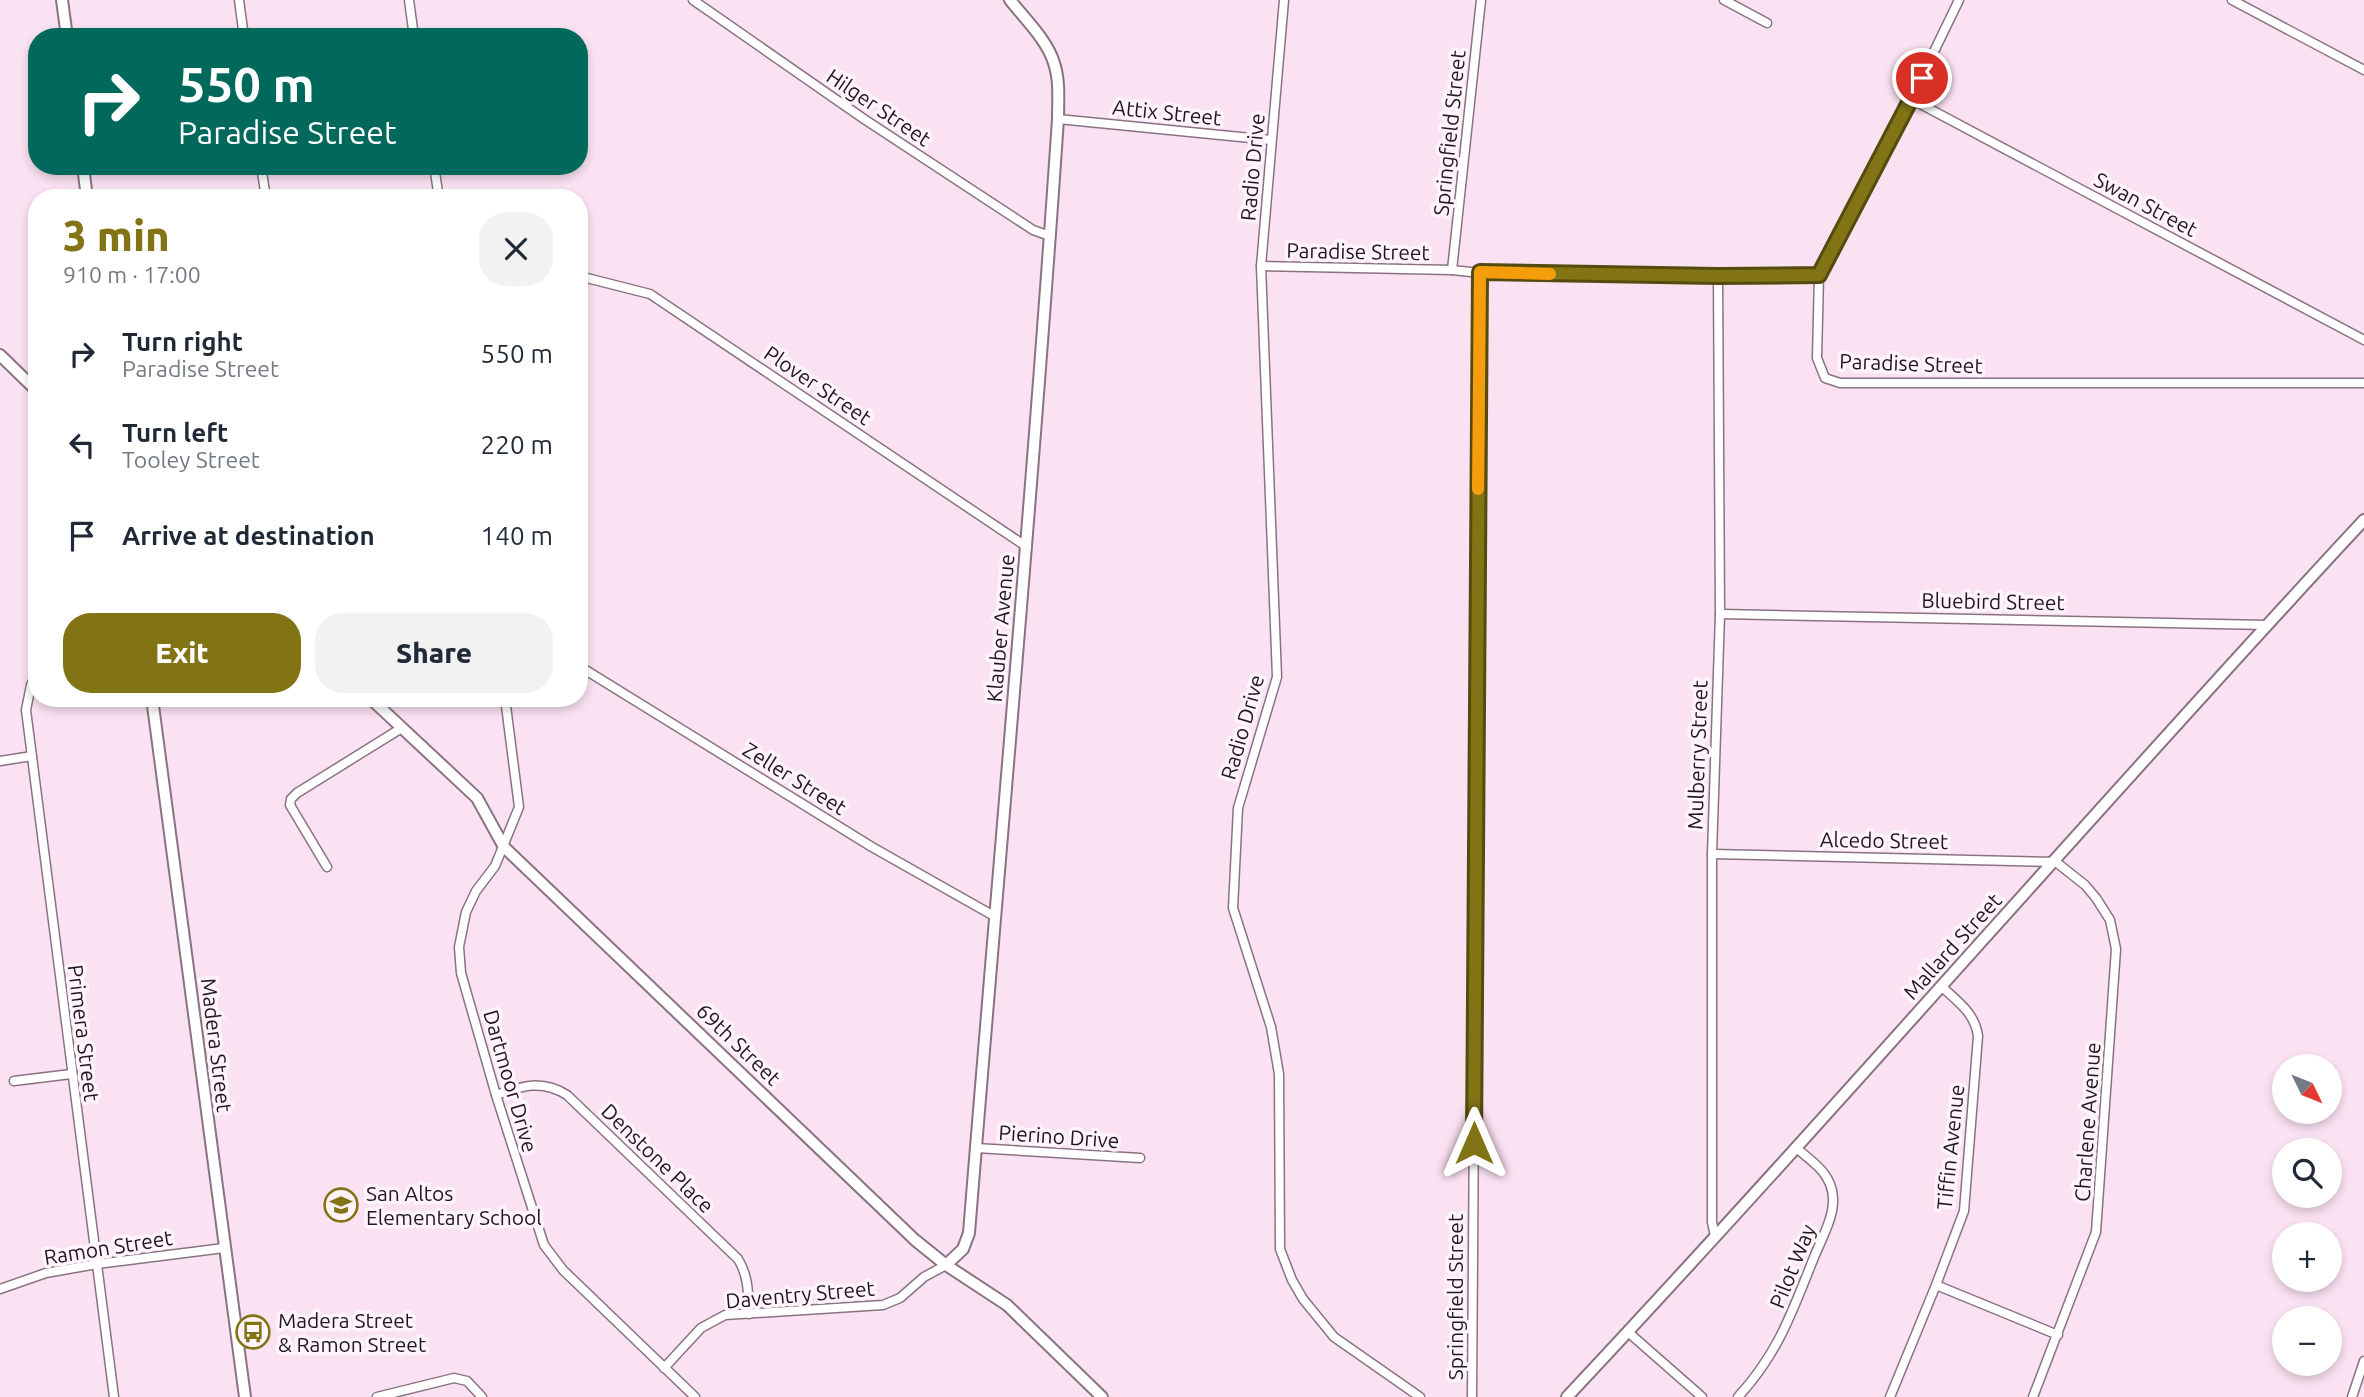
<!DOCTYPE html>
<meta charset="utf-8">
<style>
:root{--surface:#fff;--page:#f2f2f3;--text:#1f2937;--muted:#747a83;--accent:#827315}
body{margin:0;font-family:Ubuntu,sans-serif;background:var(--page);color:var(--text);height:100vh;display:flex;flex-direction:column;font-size:26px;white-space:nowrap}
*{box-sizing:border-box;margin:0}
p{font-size:23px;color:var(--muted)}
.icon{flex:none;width:38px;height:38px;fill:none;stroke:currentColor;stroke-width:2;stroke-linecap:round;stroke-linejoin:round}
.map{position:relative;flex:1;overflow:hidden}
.drawer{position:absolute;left:28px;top:189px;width:560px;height:518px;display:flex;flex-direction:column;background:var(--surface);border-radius:28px;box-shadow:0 4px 10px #0003}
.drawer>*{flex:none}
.hud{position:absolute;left:28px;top:28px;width:560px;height:147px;border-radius:28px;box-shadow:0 4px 10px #0003;background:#00695c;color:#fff;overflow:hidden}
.needle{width:46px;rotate:133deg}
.buttons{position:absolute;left:2272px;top:1054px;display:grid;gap:14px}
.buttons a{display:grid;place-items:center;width:70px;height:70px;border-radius:50%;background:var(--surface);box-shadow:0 4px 10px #0003;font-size:35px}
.pin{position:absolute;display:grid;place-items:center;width:60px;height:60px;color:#fff;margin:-30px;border:4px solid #fff;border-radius:50%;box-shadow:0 2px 7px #0007}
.me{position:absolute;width:77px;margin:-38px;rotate:0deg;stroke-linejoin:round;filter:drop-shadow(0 0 5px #0008)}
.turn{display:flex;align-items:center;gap:24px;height:147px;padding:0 35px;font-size:32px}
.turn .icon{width:91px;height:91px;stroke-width:2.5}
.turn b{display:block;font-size:49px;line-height:60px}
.round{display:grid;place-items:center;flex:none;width:74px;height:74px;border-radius:28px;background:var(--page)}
.headline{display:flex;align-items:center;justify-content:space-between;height:119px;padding:0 35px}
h1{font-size:42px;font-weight:800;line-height:52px;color:var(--accent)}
.primary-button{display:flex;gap:14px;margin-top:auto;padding:14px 35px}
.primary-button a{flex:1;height:80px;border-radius:28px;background:var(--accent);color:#fff;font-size:28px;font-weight:800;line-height:80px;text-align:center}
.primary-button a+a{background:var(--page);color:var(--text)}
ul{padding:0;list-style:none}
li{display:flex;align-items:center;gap:21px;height:91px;padding:0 35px}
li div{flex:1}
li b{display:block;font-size:26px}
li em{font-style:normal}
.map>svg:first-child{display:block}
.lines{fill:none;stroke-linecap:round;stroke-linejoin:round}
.minor-casing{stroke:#897382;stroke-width:11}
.tertiary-casing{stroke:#897382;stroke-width:14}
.minor{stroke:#fff;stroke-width:8}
.tertiary{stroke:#fff;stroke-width:10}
.route-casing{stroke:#544b0e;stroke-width:18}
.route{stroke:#827315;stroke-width:12}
.slow{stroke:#f59e0b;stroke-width:12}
.labels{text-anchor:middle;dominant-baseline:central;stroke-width:7;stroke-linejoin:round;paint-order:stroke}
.street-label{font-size:21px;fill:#21181e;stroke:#fff4fb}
.poi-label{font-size:21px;fill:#21181e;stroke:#fff4fb;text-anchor:start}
</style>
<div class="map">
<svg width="2364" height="1397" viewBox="0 0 2364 1397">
<rect width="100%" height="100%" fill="#fbe2f2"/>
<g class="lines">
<defs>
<g id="minor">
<polyline points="239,0 244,37"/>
<polyline points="409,0 414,37"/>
<polyline points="693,0 864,119 1033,230 1050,236"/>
<polyline points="1284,0 1261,266 1277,677 1238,808 1233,908 1271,1027 1279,1074 1280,1249 1292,1280 1303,1299 1334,1337 1420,1397"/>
<polyline points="1724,0 1767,23"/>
<polyline points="1959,0 1911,99 1819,275 1817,358 1825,378 1840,383 2364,383"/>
<polyline points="2232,0 2364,70"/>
<polyline points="1911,99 2364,340"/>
<polyline points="1058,119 1271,140"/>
<polyline points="261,166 266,198"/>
<polyline points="434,166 439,198"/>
<polyline points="1261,266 1452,270 1480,273 1718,276 1819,275"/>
<polyline points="1452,270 1481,0"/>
<polyline points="579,276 650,294 1027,547"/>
<polyline points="1720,614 2267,625"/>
<polyline points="579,666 872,847 994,916"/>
<polyline points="37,674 31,685 26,710 114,1397"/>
<polyline points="505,698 519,807 495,866 476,891 466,912 459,947 461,973 496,1095 544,1245 563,1270 695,1397"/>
<polyline points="0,761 32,756"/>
<polyline points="1712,854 2056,862 2085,885 2096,898 2110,920 2116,949 2096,1232 2033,1397"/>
<polyline points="327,867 290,805 291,799 297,793 400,729"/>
<polyline points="14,1081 71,1074"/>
<path d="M 496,1095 C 522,1086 542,1079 567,1095 L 738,1259 C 749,1277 748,1294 749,1314"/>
<polyline points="976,1148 1140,1158"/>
<polyline points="1715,1236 1712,1222 1712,854 1720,614 1718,276"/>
<polyline points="1936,1285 2058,1335"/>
<polyline points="0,1289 46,1273 97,1264 224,1248"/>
<polyline points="1628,1332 1702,1397"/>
<polyline points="664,1368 701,1328 725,1315 883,1305 900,1298 924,1277 946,1265"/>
<polyline points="377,1397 454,1378 467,1381 482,1397"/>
<polyline points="1472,1397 1480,273"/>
<path d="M 1738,1397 C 1780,1351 1792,1311 1815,1255 C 1822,1238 1834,1217 1833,1198 C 1832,1174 1813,1162 1796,1148"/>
<path d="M 1890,1397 L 1936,1285 L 1964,1211 L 1978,1036 C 1975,1013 1957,1001 1941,986"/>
<polyline points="2352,1397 2364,1361"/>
</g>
<g id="tertiary">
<polyline points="62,0 67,37"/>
<polyline points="83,166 87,198"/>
<polyline points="0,355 37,391"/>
<polyline points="152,698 245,1397"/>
<polyline points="370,698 477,798 504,847 915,1240 946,1265 1007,1305 1102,1397"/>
<path d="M 946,1265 L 963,1249 L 969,1233 C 999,861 1033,490 1058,119 C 1058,100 1060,81 1054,63 C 1047,40 1025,19 1010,0"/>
<path d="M 1567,1397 C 1837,1109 2095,809 2364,520"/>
</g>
</defs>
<use href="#minor" class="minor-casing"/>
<use href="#tertiary" class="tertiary-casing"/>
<use href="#minor" class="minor"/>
<use href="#tertiary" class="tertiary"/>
</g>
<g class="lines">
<defs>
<polyline id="route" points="1474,1143 1480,272 1718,276 1819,275 1922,78"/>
</defs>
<use href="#route" class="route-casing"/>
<use href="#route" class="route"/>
<polyline class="slow" points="1478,489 1480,272 1550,274"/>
</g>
<defs>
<symbol id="school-ring" viewBox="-11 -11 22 22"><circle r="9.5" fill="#fff4fb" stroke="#827315" stroke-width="1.5"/><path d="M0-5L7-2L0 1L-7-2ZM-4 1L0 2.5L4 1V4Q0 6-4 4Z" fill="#827315"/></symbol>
<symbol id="bus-ring" viewBox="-11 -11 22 22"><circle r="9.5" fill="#fff4fb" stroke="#827315" stroke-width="1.5"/><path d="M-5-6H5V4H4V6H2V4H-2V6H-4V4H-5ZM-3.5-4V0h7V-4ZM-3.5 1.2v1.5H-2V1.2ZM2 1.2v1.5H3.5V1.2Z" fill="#827315"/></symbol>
</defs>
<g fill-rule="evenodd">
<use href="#school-ring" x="322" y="1186" width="38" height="38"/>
<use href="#bus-ring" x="234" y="1313" width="38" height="38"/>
</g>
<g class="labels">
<g class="street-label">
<text transform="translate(879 107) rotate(34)">Hilger Street</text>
<text transform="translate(1167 112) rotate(6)">Attix Street</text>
<text transform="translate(1449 133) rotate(-84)">Springfield Street</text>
<text transform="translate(1252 167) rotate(-85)">Radio Drive</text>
<text transform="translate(2146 204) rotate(28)">Swan Street</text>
<text transform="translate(1358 251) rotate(1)">Paradise Street</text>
<text transform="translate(1911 363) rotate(2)">Paradise Street</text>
<text transform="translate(818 385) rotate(34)">Plover Street</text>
<text transform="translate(1993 601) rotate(1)">Bluebird Street</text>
<text transform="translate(1000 628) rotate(-85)">Klauber Avenue</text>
<text transform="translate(1242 727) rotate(-74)">Radio Drive</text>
<text transform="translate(1697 755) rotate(-88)">Mulberry Street</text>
<text transform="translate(795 778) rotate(32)">Zeller Street</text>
<text transform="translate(1884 840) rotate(1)">Alcedo Street</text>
<text transform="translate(1952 946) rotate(-48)">Mallard Street</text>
<text transform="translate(84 1033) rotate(83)">Primera Street</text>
<text transform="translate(739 1044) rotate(44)">69th Street</text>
<text transform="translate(217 1045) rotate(83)">Madera Street</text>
<text transform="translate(511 1081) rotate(74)">Dartmoor Drive</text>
<text transform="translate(2087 1122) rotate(-86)">Charlene Avenue</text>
<text transform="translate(1059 1136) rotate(4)">Pierino Drive</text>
<text transform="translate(1950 1147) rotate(-84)">Tiffin Avenue</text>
<text transform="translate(658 1158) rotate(44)">Denstone Place</text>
<text transform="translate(108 1247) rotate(-9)">Ramon Street</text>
<text transform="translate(1792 1266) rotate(-68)">Pilot Way</text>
<text transform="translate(800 1294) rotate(-5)">Daventry Street</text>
<text transform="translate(1455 1297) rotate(-90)">Springfield Street</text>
</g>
<g class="poi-label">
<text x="366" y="1193">San Altos<tspan x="366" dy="24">Elementary School</tspan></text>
<text x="278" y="1320">Madera Street<tspan x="278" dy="24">&amp; Ramon Street</tspan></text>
</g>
</g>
</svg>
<div class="buttons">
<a><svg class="needle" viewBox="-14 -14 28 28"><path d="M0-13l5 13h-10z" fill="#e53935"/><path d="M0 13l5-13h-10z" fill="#747a83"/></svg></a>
<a><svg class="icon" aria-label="search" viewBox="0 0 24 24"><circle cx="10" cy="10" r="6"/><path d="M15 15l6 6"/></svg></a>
<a>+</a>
<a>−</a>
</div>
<div class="pin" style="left:1922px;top:78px;background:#d93025"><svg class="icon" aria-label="arrive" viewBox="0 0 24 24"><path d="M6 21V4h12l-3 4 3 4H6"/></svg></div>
<svg class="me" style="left:1474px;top:1143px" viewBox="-20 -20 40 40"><path d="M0-17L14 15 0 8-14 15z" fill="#827315" stroke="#fff" stroke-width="4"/></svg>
<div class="hud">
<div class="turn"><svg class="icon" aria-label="right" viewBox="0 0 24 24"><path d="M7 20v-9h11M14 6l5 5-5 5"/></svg><div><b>550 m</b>Paradise Street</div></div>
</div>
<section class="drawer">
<div class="headline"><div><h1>3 min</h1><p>910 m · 17:00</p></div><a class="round"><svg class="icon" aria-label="close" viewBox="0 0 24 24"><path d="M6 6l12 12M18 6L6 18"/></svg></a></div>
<ul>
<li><svg class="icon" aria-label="right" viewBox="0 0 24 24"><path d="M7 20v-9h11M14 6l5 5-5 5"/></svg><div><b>Turn right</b><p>Paradise Street</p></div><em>550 m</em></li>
<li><svg class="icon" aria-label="left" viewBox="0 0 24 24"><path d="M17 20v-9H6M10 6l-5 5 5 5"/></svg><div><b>Turn left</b><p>Tooley Street</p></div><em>220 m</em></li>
<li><svg class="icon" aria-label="arrive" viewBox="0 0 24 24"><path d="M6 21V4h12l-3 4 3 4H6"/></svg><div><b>Arrive at destination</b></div><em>140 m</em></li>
</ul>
<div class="primary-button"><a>Exit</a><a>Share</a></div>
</section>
</div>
